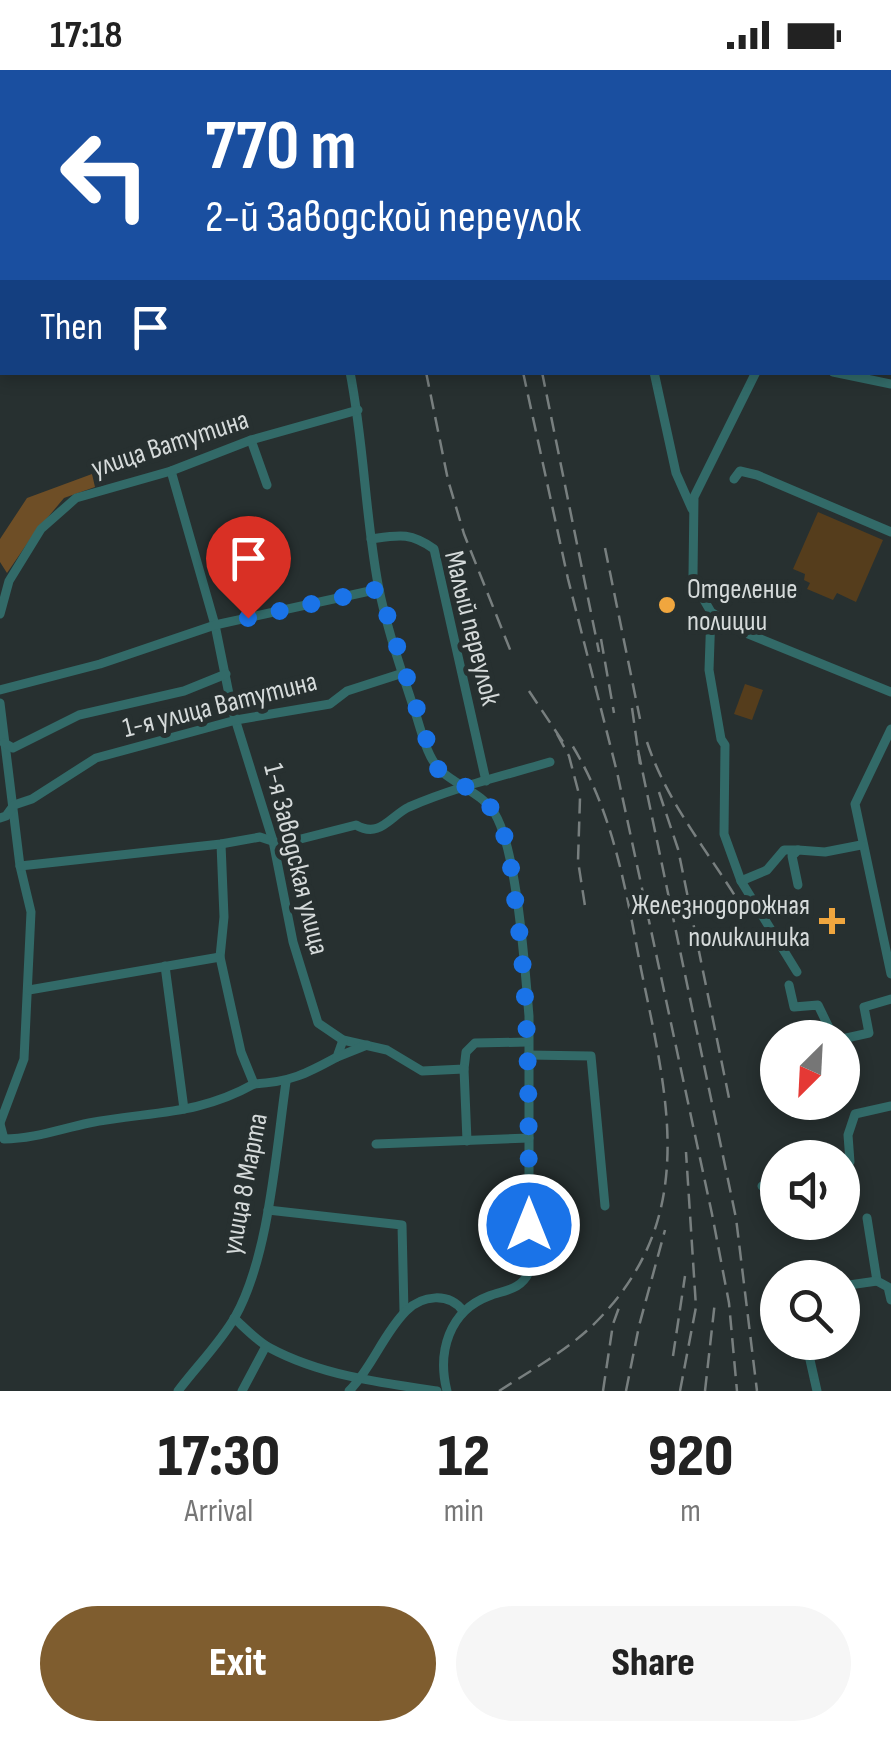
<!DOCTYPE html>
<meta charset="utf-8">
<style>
:root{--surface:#fff;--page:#f6f6f6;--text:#222;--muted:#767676;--accent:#7f5d2f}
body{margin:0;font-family:"Sofia Sans Condensed",sans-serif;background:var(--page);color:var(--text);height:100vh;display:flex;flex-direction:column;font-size:38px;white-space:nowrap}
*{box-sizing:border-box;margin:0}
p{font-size:32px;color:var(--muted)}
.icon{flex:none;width:55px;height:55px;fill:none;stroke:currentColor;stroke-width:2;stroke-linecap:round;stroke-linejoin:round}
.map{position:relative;height:1321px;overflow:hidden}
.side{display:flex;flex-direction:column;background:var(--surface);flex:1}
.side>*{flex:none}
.banner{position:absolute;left:0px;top:0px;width:892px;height:305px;box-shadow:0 5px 15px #0003;background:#1a4fa0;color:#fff;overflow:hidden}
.needle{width:65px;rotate:204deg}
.controls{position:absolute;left:760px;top:950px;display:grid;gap:20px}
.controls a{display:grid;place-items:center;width:100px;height:100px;border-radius:50%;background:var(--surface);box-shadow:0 5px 15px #0003;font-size:50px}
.pin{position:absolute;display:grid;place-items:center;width:85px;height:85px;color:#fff;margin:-102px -42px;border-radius:50% 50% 50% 0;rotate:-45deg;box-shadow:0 0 10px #0007}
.pin .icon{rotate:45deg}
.me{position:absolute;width:110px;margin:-55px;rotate:0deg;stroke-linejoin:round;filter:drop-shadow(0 0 8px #0008)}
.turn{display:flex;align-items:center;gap:35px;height:210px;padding:0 40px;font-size:45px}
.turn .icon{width:130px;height:130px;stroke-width:2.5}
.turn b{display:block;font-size:70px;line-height:85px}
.then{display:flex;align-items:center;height:95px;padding:0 40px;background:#0003;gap:20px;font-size:38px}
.eta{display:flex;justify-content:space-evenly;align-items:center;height:170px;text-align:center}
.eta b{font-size:60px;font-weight:800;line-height:70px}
.cta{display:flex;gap:20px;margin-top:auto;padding:20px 40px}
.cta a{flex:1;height:115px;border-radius:60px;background:var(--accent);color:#fff;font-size:40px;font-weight:800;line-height:115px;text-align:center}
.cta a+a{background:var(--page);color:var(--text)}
.status{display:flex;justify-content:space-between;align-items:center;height:70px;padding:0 50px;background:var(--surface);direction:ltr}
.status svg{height:28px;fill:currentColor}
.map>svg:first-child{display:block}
.green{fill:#553d1c}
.forest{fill:#6e4e26}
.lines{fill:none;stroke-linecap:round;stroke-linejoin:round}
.stream{stroke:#88673f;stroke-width:2.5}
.minor{stroke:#326a68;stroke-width:9}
.rail{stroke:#787f7f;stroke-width:2.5;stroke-dasharray:15 8;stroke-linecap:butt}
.route{stroke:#1a73e8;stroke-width:18;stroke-dasharray:0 32.4}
.poi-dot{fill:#f0a63e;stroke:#273030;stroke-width:4}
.labels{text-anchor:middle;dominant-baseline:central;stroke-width:10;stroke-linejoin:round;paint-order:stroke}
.street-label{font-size:28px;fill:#d5dada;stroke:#273030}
.poi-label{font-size:28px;fill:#d5dada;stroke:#273030;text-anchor:start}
</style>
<div class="status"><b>17:18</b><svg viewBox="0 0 49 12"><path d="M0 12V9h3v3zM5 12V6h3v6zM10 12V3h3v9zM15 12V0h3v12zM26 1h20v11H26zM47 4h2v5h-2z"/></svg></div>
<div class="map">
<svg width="891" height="1321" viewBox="0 0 891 1321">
<rect width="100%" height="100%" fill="#273030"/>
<g class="green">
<polygon points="818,442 883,470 856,532 837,523 833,530 807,519 810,513 804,510 805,504 793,499"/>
<polygon points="745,614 763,620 752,650 734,644"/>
</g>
<polygon class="forest" points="92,404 95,417 64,428 33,465 7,503 0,492 0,469 27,428"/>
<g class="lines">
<polyline class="stream" points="677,0 677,2"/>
<g class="minor">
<polyline points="98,0 99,2"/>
<polyline points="163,0 164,2"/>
<polyline points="531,0 532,2"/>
<polyline points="597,0 597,2"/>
<polyline points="308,2 309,0"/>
<polyline points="890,6 891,4"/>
<polyline points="890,127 891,128"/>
<path d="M 350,302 C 364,373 365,444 378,514 C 386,556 401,599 414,639 C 421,658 426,687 441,701 C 459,717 482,723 495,744 C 517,781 525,899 529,946 L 529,1202 C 521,1220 505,1220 489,1226 C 449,1241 437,1282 447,1321"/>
<polyline points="654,302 676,403 692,439"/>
<polyline points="756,302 694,427 693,505 697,518 711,542 741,561 891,622"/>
<polyline points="833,302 891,314"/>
<polyline points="251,370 267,415"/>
<polyline points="171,401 215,555 232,639 273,771 293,872 318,953 343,970 387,980 422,1001 464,999 466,982 475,973 528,972"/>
<polyline points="734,409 740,401 757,405 891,462"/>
<path d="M 371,469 C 399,465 410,462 434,479 L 486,711"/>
<polyline points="711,542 709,600 721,669 725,675 724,764 741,811 797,902"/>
<polyline points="0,544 9,511 41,459 76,428 171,401 251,370 358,340"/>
<polyline points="0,620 100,594 215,555 379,519"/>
<polyline points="0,633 20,796 31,842 24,989 0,1053"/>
<polyline points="891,659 855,734 891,904"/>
<polyline points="4,673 13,678 79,645 184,621 226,604"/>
<polyline points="0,748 6,746 14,735 32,729 96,688 236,650 330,634 347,621 403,603"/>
<path d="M 221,774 L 224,847 L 220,887 L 241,982 L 254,1014 C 290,1012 306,1004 337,987 L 343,970"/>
<path d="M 20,796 L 221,774 L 260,767 L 281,774 L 356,755 C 380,769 390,746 409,737 C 455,717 503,706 550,692"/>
<polyline points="741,811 767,800 784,780 798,780"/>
<polyline points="798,815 792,786 798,780 825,782 861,775"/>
<polyline points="165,896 184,1039"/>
<polyline points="789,915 794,937 818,935 834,968"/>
<polyline points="29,920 220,887"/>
<polyline points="842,969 869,963 864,937 891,929"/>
<polyline points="528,985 591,986 605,1136"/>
<polyline points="337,987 367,975"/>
<polyline points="464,999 467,1071"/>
<path d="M 0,1054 L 4,1069 C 33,1069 60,1059 89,1053 C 150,1041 197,1046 254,1014"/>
<polyline points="376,1074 529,1068"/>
<polyline points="842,1099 850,1092 848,1065 855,1044 891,1036"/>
<polyline points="762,1116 778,1113"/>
<polyline points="268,1140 402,1155 404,1242"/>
<polyline points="867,1148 877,1211 888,1217 891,1230"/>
<polyline points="842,1216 877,1211"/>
<polyline points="773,1222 778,1223"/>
<path d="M 234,1248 C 245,1258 257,1271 270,1278 C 320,1305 381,1313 437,1321"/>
<polyline points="806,1272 817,1321"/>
<path d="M 178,1321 C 196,1297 220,1273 235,1247 C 269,1187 276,1081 286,1012"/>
<polyline points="242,1321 266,1276"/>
<path d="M 349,1321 C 372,1298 383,1264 406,1241 C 422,1225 449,1222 463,1241"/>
</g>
<g class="rail">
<polyline points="358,0 358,2"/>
<polyline points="461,0 462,2"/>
<polyline points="483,0 483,2"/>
<polyline points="426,302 448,410 464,464 513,587"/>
<polyline points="523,302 568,509 617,702 712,1144 729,1233 737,1321"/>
<polyline points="542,302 599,582"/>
<polyline points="605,478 640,649"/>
<polyline points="601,569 614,643"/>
<polyline points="529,621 565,675"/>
<polyline points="632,638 640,694"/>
<polyline points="557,664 569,686 580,728 578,791 585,836"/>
<path d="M 647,672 C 668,736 713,787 746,844"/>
<polyline points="638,680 736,1148 757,1321"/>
<polyline points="659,722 678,779 729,1028"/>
<polyline points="673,1286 685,1206"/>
<path d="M 499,1321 C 533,1299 570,1279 598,1250 C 700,1145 667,1026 641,899 C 626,821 614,744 572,675"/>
<polyline points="603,1321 613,1254 621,1232"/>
<polyline points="626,1321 639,1256 665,1160"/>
<polyline points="680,1321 696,1237 686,1082"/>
<polyline points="705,1321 715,1231"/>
</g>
</g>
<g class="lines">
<path class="route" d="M 248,548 L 379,519 L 433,690 L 438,699 C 458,714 485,724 497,747 C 510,773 512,807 516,836 C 531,942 528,1048 529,1155"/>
</g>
<g class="poi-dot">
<circle cx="667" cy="535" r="10"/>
<path d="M827 836h10v10h10v10h-10v10h-10v-10h-10v-10h10z"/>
</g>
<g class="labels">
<g class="street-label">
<text transform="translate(170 374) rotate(-18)">улица Ватутина</text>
<text transform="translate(472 558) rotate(76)">Малый переулок</text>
<text transform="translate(220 635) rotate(-14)">1-я улица Ватутина</text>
<text transform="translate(296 789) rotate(76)">1-я Заводская улица</text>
<text transform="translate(245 1114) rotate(-79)">улица 8 Марта</text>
</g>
<g class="poi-label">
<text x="687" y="519">Отделение<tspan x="687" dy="32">полиции</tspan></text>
<text x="810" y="835" text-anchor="end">Железнодорожная<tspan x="810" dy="32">поликлиника</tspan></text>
</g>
</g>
</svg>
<div class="controls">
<a><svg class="needle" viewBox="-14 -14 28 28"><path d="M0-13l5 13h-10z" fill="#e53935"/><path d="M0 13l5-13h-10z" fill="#767676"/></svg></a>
<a><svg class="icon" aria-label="sound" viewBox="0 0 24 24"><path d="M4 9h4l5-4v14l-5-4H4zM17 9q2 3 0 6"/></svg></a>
<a><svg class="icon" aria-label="search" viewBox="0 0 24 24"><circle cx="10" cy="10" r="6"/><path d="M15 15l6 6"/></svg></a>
</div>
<div class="pin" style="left:248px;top:548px;background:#d93025"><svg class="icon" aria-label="arrive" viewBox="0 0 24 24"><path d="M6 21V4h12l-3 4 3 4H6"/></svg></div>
<svg class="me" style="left:529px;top:1155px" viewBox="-20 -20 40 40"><circle r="17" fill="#1a73e8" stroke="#fff" stroke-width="3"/><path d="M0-11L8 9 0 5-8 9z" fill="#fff"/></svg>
<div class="banner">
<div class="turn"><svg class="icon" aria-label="left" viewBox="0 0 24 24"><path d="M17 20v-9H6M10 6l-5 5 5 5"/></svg><div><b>770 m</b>2-й Заводской переулок</div></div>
<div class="then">Then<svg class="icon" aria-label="arrive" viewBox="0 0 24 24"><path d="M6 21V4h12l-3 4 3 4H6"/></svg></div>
</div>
</div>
<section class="side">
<div class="eta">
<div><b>17:30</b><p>Arrival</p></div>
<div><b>12</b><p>min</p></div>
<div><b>920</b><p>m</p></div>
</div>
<div class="cta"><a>Exit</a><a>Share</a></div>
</section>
